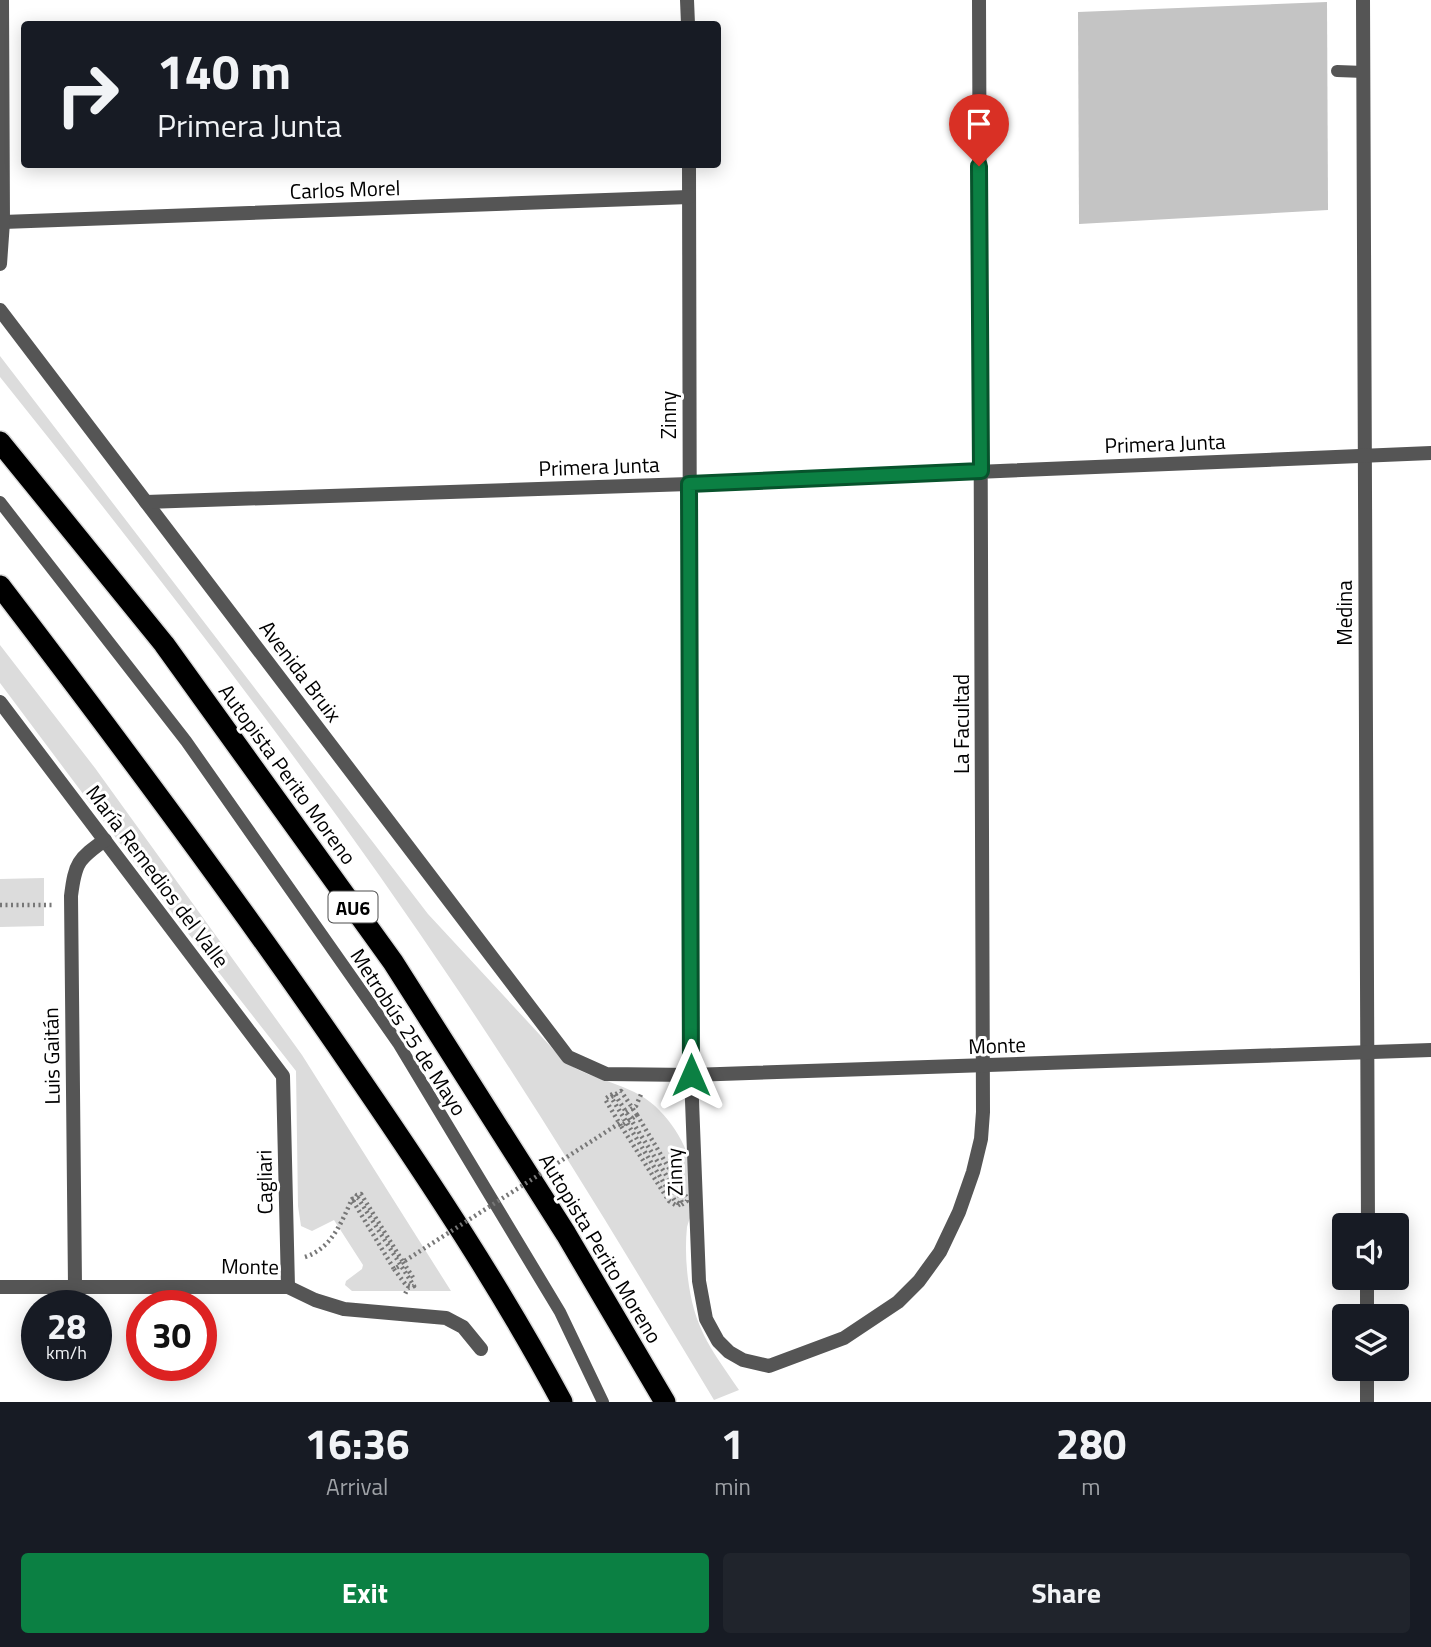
<!DOCTYPE html>
<meta charset="utf-8">
<style>
:root{--surface:#171b24;--page:#20242c;--text:#f1f3f6;--muted:#9ea1a6;--accent:#0b8043}
body{margin:0;font-family:"Titillium Web",sans-serif;background:var(--page);color:var(--text);height:100vh;display:flex;flex-direction:column;font-size:26px;white-space:nowrap}
*{box-sizing:border-box;margin:0}
p{font-size:23px;color:var(--muted)}
.icon{flex:none;width:38px;height:38px;fill:none;stroke:currentColor;stroke-width:2;stroke-linecap:round;stroke-linejoin:round}
.map{position:relative;height:1402px;overflow:hidden}
.sheet{display:flex;flex-direction:column;background:var(--surface);flex:1}
.sheet>*{flex:none}
.banner{position:absolute;left:21px;top:21px;width:700px;height:147px;border-radius:7px;box-shadow:0 4px 18px #0003;background:#171b24;color:var(--text);overflow:hidden}
.controls{position:absolute;left:1332px;top:1213px;display:grid;gap:14px}
.controls a{display:grid;place-items:center;width:77px;height:77px;border-radius:7px;background:var(--surface);box-shadow:0 4px 18px #0003;font-size:35px}
.speed{position:absolute;left:21px;top:1290px;display:flex;gap:14px;font-size:35px;font-weight:700;text-align:center}
.speed>*{display:grid;place-content:center;width:91px;height:91px;border-radius:50%;background:var(--surface);box-shadow:0 4px 18px #0003;line-height:1}
.speed small{font-size:18px;font-weight:400}
.speed .limit{border:10px solid #d22;background:#fff;color:#111}
.pin{position:absolute;display:grid;place-items:center;width:60px;height:60px;color:#fff;margin:-72px -30px;border-radius:50% 50% 50% 0;rotate:-45deg;box-shadow:0 0 7px #0007}
.pin .icon{rotate:45deg}
.me{position:absolute;width:77px;margin:-38px;rotate:0deg;stroke-linejoin:round;filter:drop-shadow(0 0 5px #0008)}
.turn{display:flex;align-items:center;gap:24px;height:147px;padding:0 21px;font-size:32px}
.turn .icon{width:91px;height:91px;stroke-width:2.5}
.turn b{display:block;font-size:49px;line-height:60px}
.eta{display:flex;justify-content:space-evenly;align-items:center;height:119px;text-align:center}
.eta b{font-size:42px;font-weight:700;line-height:49px}
.primary-button{display:flex;gap:14px;margin-top:auto;padding:14px 21px}
.primary-button a{flex:1;height:80px;border-radius:7px;background:var(--accent);color:#fff;font-size:28px;font-weight:700;line-height:80px;text-align:center}
.primary-button a+a{background:var(--page);color:var(--text)}
.map>svg:first-child{display:block}
.green{fill:#dcdcdc}
.building{fill:#c4c4c4}
.lines{fill:none;stroke-linecap:round;stroke-linejoin:round}
.highway-casing{stroke:#dbdbdb;stroke-width:24}
.path{stroke:#777;stroke-width:4.5;stroke-dasharray:2 3.5;stroke-linecap:butt}
.lane{stroke:#555;stroke-width:12}
.street{stroke:#555;stroke-width:14}
.highway{stroke:#000;stroke-width:21}
.path-bridge{stroke:#777;stroke-width:4.5;stroke-dasharray:2 3.5;stroke-linecap:butt}
.route-casing{stroke:#07532c;stroke-width:18}
.route{stroke:#0b8043;stroke-width:12}
.labels{text-anchor:middle;dominant-baseline:central;stroke-width:6;stroke-linejoin:round;paint-order:stroke}
.shield{fill:#fff;stroke:#4c4c4c;stroke-width:2}
.shield-label{font-size:19px;font-weight:bold;fill:#000}
.street-label{font-size:21px;fill:#000;stroke:#fff}
</style>
<div class="map">
<svg width="1431" height="1402" viewBox="0 0 1431 1402">
<rect width="100%" height="100%" fill="#fff"/>
<g class="green">
<path d="M 0,356 L 428,914 L 565,1062 C 593,1081 630,1083 655,1106 C 682,1131 697,1166 694,1202 C 694,1210 689,1219 687,1227 C 685,1246 686,1267 689,1286 C 696,1332 714,1353 739,1390 L 714,1400 C 631,1262 548,1124 458,990 C 317,779 159,576 0,377 Z"/>
<polygon points="0,645 95,768 302,1055 451,1291 352,1291 345,1285 346,1281 362,1269 363,1265 334,1220 312,1231 301,1226 298,1206 296,1071 173,914 0,683"/>
<polygon points="44,878 44,926 0,927 0,879"/>
</g>
<polygon class="building" points="1327,2 1328,210 1079,224 1078,12"/>
<g class="lines">
<defs>
<g id="highway">
<polyline points="0,442 164,644 393,962 566,1234 665,1402"/>
<path d="M 0,586 C 124,748 245,910 360,1079 C 432,1184 502,1290 562,1402"/>
</g>
</defs>
<use href="#highway" class="highway-casing"/>
<g class="path">
<polyline points="0,905 52,905"/>
<polyline points="626,1112 636,1106 642,1092"/>
<polyline points="621,1126 605,1099 614,1093 675,1189"/>
<polyline points="353,1201 394,1269 401,1265"/>
<path d="M 305,1257 C 332,1248 341,1223 352,1199 L 358,1198 L 414,1286 L 408,1288 L 405,1294"/>
<polyline points="403,1262 414,1279"/>
<polyline points="394,1269 406,1285 411,1286"/>
</g>
<g class="lane">
<polyline points="1337,71 1364,72"/>
<polyline points="0,502 186,741 398,1043 560,1312 603,1402"/>
</g>
<g class="street">
<polyline points="687,0 688,24"/>
<polyline points="1363,0 1368,1225"/>
<polyline points="689,164 691,1075 699,1281 706,1319 718,1341 729,1352 743,1360 769,1366 844,1338 898,1302 919,1281 940,1252 959,1212 973,1172 981,1139 983,1112 979,0"/>
<polyline points="3,222 689,197"/>
<polyline points="0,264 3,222 2,0"/>
<polyline points="0,310 568,1057 606,1074 691,1075 1431,1050"/>
<polyline points="146,502 689,484 1431,453"/>
<polyline points="0,702 283,1076 288,1287"/>
<path d="M 75,1286 L 71,896 C 75,863 78,859 105,840"/>
<polyline points="0,1287 288,1287 315,1300 344,1309 446,1318 463,1327 481,1349"/>
<polyline points="1367,1316 1367,1278"/>
<polyline points="1367,1402 1367,1368"/>
</g>
<use href="#highway" class="highway"/>
<g class="path-bridge">
<polyline points="637,1115 621,1091 611,1097 675,1201 681,1205 687,1201 687,1198 637,1115 621,1126 669,1201 677,1206 682,1203 679,1195"/>
<polyline points="353,1201 357,1195 361,1194 403,1262 623,1121"/>
</g>
</g>
<g class="lines">
<defs>
<polyline id="route" points="691,1075 689,484 981,471 979,166"/>
</defs>
<use href="#route" class="route-casing"/>
<use href="#route" class="route"/>
</g>
<g class="labels">
<rect class="shield" x="328.5" y="891.5" width="49" height="31" rx="5"/>
<g class="shield-label">
<text x="353" y="907">AU6</text>
</g>
<g class="street-label">
<text transform="translate(345 189) rotate(-2)">Carlos Morel</text>
<text transform="translate(668 415) rotate(-90)">Zinny</text>
<text transform="translate(1165 443) rotate(-2)">Primera Junta</text>
<text transform="translate(599 466) rotate(-2)">Primera Junta</text>
<text transform="translate(1344 613) rotate(-90)">Medina</text>
<text transform="translate(301 671) rotate(53)">Avenida Bruix</text>
<text transform="translate(961 724) rotate(-90)">La Facultad</text>
<text transform="translate(288 774) rotate(54)">Autopista Perito Moreno</text>
<text transform="translate(158 876) rotate(53)">María Remedios del Valle</text>
<text transform="translate(409 1032) rotate(57)">Metrobús 25 de Mayo</text>
<text transform="translate(997 1045) rotate(-2)">Monte</text>
<text transform="translate(51 1056) rotate(-91)">Luis Gaitán</text>
<text transform="translate(674 1172) rotate(-92)">Zinny</text>
<text transform="translate(264 1182) rotate(-91)">Cagliari</text>
<text transform="translate(601 1248) rotate(59)">Autopista Perito Moreno</text>
<text transform="translate(250 1266) rotate(1)">Monte</text>
</g>
</g>
</svg>
<div class="controls">
<a><svg class="icon" aria-label="sound" viewBox="0 0 24 24"><path d="M4 9h4l5-4v14l-5-4H4zM17 9q2 3 0 6"/></svg></a>
<a><svg class="icon" aria-label="layers" viewBox="0 0 24 24"><path d="M12 4l9 5-9 5-9-5zM3 14l9 5 9-5"/></svg></a>
</div>
<div class="speed"><div>28<small>km/h</small></div><div class="limit">30</div></div>
<div class="pin" style="left:979px;top:166px;background:#d93025"><svg class="icon" aria-label="arrive" viewBox="0 0 24 24"><path d="M6 21V4h12l-3 4 3 4H6"/></svg></div>
<svg class="me" style="left:691px;top:1075px" viewBox="-20 -20 40 40"><path d="M0-17L14 15 0 8-14 15z" fill="#0b8043" stroke="#fff" stroke-width="4"/></svg>
<div class="banner">
<div class="turn"><svg class="icon" aria-label="right" viewBox="0 0 24 24"><path d="M7 20v-9h11M14 6l5 5-5 5"/></svg><div><b>140 m</b>Primera Junta</div></div>
</div>
</div>
<section class="sheet">
<div class="eta">
<div><b>16:36</b><p>Arrival</p></div>
<div><b>1</b><p>min</p></div>
<div><b>280</b><p>m</p></div>
</div>
<div class="primary-button"><a>Exit</a><a>Share</a></div>
</section>
